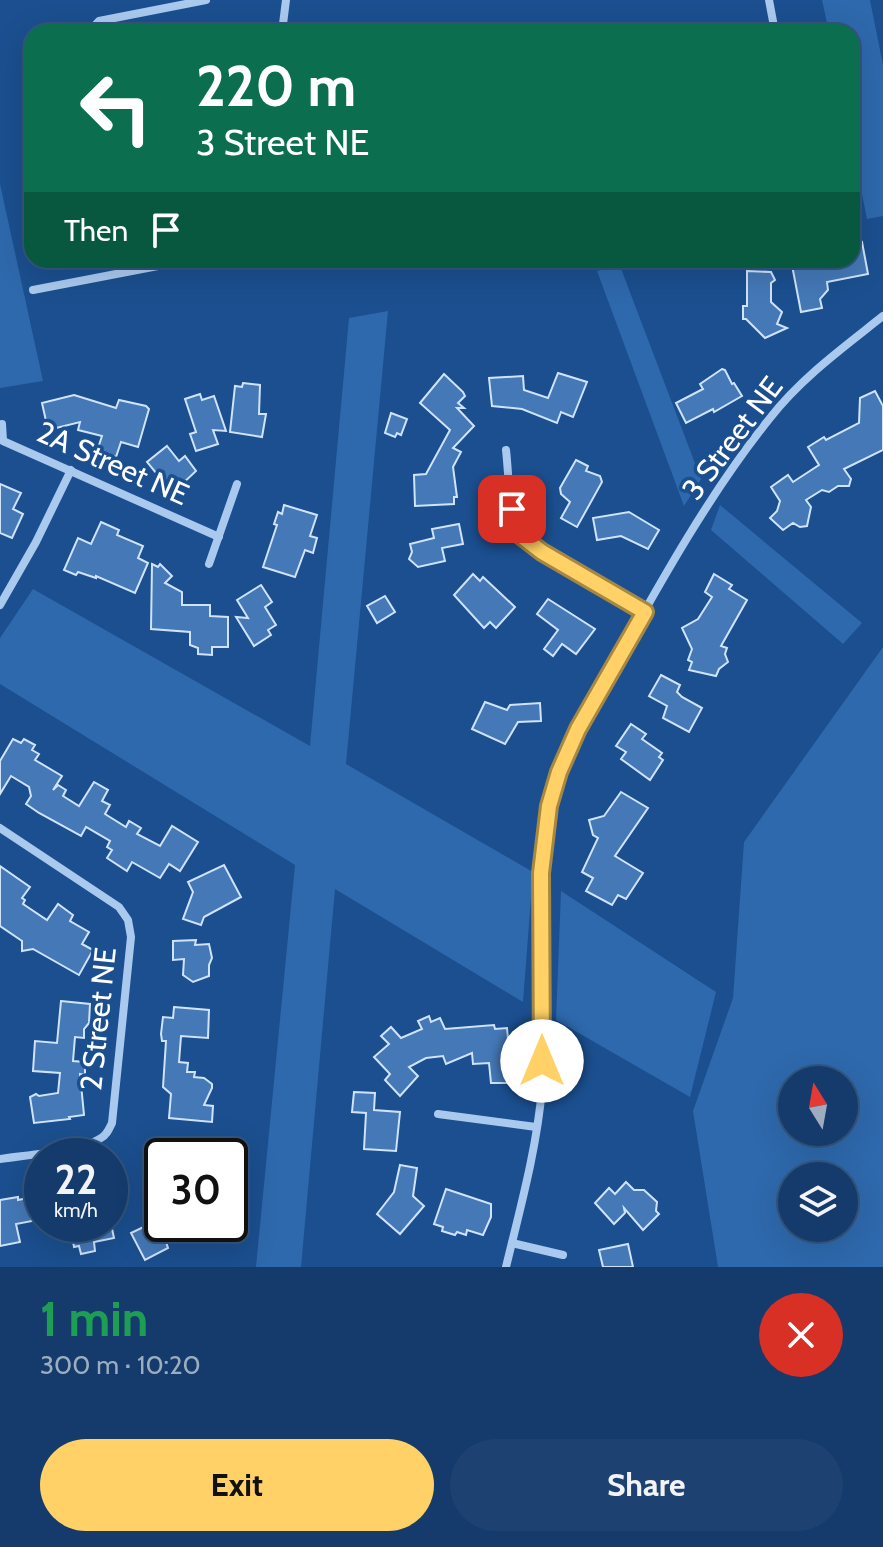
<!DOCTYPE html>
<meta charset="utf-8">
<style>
:root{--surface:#143b6b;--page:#1d4271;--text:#f1f3f6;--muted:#9dadc1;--line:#33557e;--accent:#ffd166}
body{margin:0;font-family:Cabin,sans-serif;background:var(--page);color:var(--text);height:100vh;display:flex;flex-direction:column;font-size:30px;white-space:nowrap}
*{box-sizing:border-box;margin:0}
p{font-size:26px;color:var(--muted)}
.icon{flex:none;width:44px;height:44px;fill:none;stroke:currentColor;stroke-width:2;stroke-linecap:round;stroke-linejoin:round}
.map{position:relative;height:1267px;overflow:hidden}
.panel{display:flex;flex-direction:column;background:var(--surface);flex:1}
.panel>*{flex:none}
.hud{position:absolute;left:24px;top:24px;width:836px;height:244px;border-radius:24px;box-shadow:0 8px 32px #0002,0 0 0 2px var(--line);background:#0b6e4f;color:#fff;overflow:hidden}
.needle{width:52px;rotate:349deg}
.controls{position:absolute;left:778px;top:1066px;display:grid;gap:16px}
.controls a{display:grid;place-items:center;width:80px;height:80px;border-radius:50%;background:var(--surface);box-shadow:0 8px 32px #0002,0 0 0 2px var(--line);font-size:40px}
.speed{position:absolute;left:24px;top:1138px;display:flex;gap:16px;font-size:40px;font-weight:700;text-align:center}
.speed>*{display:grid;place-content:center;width:104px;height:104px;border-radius:50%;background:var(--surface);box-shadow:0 8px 32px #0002,0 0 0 2px var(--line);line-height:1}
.speed small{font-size:20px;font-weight:400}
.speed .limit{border:4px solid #111;border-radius:12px;background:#fff;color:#111}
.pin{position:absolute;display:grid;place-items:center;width:68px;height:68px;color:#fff;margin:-34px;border-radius:16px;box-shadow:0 4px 12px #0006}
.me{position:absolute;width:88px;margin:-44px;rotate:0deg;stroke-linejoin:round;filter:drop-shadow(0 0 6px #0008)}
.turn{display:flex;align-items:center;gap:28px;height:168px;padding:0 40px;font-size:36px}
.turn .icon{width:104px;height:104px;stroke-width:2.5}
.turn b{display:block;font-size:56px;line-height:68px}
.then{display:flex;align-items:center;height:76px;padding:0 40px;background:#0003;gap:16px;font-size:30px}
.round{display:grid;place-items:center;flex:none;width:84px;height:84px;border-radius:42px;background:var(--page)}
.headline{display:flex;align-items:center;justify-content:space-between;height:136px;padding:0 40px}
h1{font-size:48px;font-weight:800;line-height:60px;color:#1e9e55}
.button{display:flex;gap:16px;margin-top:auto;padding:16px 40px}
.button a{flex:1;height:92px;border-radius:48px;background:var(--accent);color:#111;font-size:32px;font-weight:800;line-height:92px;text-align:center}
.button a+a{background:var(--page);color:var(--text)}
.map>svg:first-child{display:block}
.green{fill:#2e69ad;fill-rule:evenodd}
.building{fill:#4478b7;stroke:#cfe3fa;stroke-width:2}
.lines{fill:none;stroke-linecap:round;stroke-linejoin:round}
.minor{stroke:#a9c9ee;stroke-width:8}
.route-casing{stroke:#a68842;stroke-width:20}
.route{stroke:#ffd166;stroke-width:14}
.labels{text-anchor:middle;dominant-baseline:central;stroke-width:7;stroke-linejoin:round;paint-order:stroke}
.street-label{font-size:30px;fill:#fff;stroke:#1b4f8f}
</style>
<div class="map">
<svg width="883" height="1267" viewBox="0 0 883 1267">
<rect width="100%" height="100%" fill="#1b4f8f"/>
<g class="green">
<polygon points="822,0 870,0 883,65 883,216 867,219 852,144 852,32 829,32"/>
<polygon points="0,184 43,381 0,388"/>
<polygon points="620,266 701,479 684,506 597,271"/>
<polygon points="388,311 346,764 533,872 523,1002 335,889 301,1267 256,1267 295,865 0,684 0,638 33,589 310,746 349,318"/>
<polygon points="720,505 862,623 843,644 711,530"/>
<path d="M 883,647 L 883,1267 L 718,1267 L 693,1111 L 733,998 L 744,842 ZM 844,1080 L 844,1132 L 792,1132 L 792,1080 ZM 844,1176 L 844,1228 L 792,1228 L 792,1176 Z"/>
<polygon points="561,891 716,992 690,1097 556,1020"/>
</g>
<g class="building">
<polygon points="862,242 868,274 827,282 828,290 820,299 822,308 801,312 791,260 852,260 852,244"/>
<polygon points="747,271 771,272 775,280 771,283 771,302 782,312 777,324 787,328 765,338 746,319 743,319 743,306 747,306"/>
<polygon points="722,369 725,370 732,384 734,383 742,396 714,412 713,409 686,423 676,403 703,389 700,384"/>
<polygon points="558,373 587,382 573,417 561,412 557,423 522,409 492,406 489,378 523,376 524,390 548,398"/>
<polygon points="444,374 463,392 465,396 458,403 464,408 457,408 474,426 453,448 461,452 453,467 457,497 454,497 454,504 415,506 414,475 426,474 450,430 420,403"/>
<polygon points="243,383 260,385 259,414 266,414 262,437 230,432 235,386 242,387"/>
<polygon points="875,391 883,406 883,450 844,469 851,479 849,486 838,486 829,492 822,490 806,500 811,507 807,526 800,527 793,523 783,530 770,518 777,511 780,501 771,487 788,475 793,482 819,465 808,447 824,437 826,440 859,423 860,398"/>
<polygon points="200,394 202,400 214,396 226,431 213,430 218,444 196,451 190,434 196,432 185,399"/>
<polygon points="74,395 116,408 119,400 146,406 149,409 138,447 121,442 116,457 97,451 102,436 78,430 80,422 48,430 42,403"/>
<polygon points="391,413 407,419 401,435 397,433 395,437 385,433"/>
<polygon points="167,446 179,461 185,456 196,471 179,487 175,482 165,484 147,462"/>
<polygon points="576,460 588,466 586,471 600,476 602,482 577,527 561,518 570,502 561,494 560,488"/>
<polygon points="0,484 21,493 13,509 23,514 12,538 0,533"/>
<polygon points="284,505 317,515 310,536 317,538 313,553 305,550 295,577 263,567 277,525 274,524 278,512 282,514"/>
<polygon points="629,512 659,530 648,549 621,536 597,540 593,518"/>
<polygon points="101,522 119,530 117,535 143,546 138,558 148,563 135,593 96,576 96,578 78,572 76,575 64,570 78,538 91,544"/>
<polygon points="459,524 463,544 442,548 445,561 418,567 409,559 412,552 410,544 434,538 432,529"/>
<polygon points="152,564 158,567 160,564 172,576 165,583 182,592 182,605 210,605 210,616 228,617 228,647 212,647 212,655 198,654 198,648 190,645 190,632 151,629"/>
<polygon points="473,574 480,581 483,577 515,607 496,628 490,622 484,628 454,595"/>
<polygon points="714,574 732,585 729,589 747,600 721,646 727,648 725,654 728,662 719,669 716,676 689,670 692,662 688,660 692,649 682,628 698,619 712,597 705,592"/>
<polygon points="261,585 272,602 265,607 276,625 268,630 271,635 254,646 236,617 248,618 237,600"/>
<polygon points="385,596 395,612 377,623 367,606"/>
<polygon points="548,599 595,629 576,654 562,644 553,656 544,649 558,630 537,614"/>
<polygon points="661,675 680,685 677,692 682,697 702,708 689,732 663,718 667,706 649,696"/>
<polygon points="485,702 507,710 510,705 540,703 541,721 518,722 505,744 472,729"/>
<polygon points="631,724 646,734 642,739 662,753 659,757 663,760 650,780 621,759 626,752 616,746"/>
<polygon points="13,739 21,743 24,739 35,745 32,750 39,754 35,760 62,776 53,790 58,785 66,790 63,796 79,806 94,782 108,790 102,801 110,805 105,814 126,827 129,821 141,828 137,834 160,846 172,826 198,842 180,871 169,864 160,878 132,862 127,871 107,858 112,850 107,847 110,841 86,827 81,836 39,813 26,804 31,796 29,787 11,776 0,794 0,761"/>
<polygon points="621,792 648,808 615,856 643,873 626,899 618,895 612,905 586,891 593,878 582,872 598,838 593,835 589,820 604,816"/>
<polygon points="224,865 241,897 204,917 201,925 183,919 193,892 188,882"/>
<polygon points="0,866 30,887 22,898 25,900 23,904 47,920 58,904 73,915 70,921 89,932 82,944 93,950 79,975 33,949 22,951 22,941 0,926"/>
<polygon points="196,940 195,945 209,944 212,958 209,965 209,976 193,982 183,975 184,959 173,960 173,941"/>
<polygon points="61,1001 90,1004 89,1023 84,1029 84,1038 75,1037 73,1061 85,1062 85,1075 80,1074 84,1115 69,1117 70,1119 34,1123 30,1097 36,1094 39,1096 58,1093 60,1073 33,1071 35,1041 57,1043"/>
<polygon points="174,1007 209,1010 208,1038 181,1036 179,1062 188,1063 187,1072 195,1072 194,1077 204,1078 212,1084 212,1088 204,1105 213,1106 212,1122 169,1118 171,1094 163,1087 166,1041 162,1041 161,1034 163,1017 173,1018"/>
<polygon points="429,1016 431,1022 440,1018 445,1029 494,1025 495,1029 507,1028 508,1038 516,1037 518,1083 491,1083 489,1063 473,1064 472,1053 446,1064 443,1056 426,1058 409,1067 418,1076 400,1096 385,1080 390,1074 374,1057 389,1044 381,1036 391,1027 401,1038 422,1029 418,1021"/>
<polygon points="354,1092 375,1093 374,1110 400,1112 396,1151 364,1149 366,1113 352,1112"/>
<polygon points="400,1165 417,1168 413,1196 424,1206 400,1234 377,1214 394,1192"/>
<polygon points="626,1182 634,1190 644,1190 657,1202 656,1211 659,1214 643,1230 624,1208 625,1213 614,1224 595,1203 609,1188 615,1194"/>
<polygon points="446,1189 491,1204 491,1217 483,1235 467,1230 466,1235 457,1232 455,1235 442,1231 443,1227 434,1224"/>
<polygon points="18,1197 18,1200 28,1198 32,1221 16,1224 20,1242 0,1246 0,1200"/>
<polygon points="162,1218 162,1224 190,1224 164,1236 168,1248 145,1260 131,1233"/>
<polygon points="70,1224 111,1224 114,1238 94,1242 95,1251 81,1254 79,1246 74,1247"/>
<polygon points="628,1244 633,1267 603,1267 599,1250"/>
</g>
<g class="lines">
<g class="minor">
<polyline points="769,0 775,32"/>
<polyline points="89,32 99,21 206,0"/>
<polyline points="282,32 286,0"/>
<polyline points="33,290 189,260"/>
<polyline points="2,424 3,441 219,537"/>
<path d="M 506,450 C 509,476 508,506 519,531 C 527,551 622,598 645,612"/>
<polyline points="209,564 237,484"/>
<polyline points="0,605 36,542 71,470"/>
<path d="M 0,828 L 119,907 L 128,920 L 131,937 L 112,1123 C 109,1129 107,1135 101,1138 C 82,1151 25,1155 0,1159"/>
<polyline points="438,1114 536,1127"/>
<polyline points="512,1243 563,1255"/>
<path d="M 506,1267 C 520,1209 537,1148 542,1088 C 547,1005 533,921 543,839 C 548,800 561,764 578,729 C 637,626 696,510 770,418 C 801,378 844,347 883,316"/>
</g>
</g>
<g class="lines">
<defs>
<polyline id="route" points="512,509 520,535 542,552 645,612 578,729 559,772 549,806 541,873 542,1061"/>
</defs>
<use href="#route" class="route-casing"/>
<use href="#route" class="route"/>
</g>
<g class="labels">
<g class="street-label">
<text transform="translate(732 438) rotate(-53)">3 Street NE</text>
<text transform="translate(113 463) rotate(24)">2A Street NE</text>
<text transform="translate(98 1019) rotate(-84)">2 Street NE</text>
</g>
</g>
</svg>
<div class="controls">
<a><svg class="needle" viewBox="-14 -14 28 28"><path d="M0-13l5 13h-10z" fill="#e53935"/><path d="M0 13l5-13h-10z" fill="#9dadc1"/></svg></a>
<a><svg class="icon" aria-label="layers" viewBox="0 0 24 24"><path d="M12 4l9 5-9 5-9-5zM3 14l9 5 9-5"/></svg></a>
</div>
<div class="speed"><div>22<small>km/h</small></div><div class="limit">30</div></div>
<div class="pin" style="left:512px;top:509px;background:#d93025"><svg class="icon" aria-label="arrive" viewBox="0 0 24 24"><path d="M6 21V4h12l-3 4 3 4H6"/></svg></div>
<svg class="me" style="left:542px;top:1061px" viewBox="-20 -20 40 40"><circle r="19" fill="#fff"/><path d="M0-13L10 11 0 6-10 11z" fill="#ffd166"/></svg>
<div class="hud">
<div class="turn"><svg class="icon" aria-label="left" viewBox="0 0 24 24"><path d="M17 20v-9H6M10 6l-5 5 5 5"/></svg><div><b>220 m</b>3 Street NE</div></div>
<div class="then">Then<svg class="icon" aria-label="arrive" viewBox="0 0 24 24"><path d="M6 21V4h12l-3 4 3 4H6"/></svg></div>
</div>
</div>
<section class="panel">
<div class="headline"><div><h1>1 min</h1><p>300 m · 10:20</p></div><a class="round" style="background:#d93025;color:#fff"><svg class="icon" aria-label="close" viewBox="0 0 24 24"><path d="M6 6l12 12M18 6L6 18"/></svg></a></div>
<div class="button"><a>Exit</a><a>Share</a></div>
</section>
